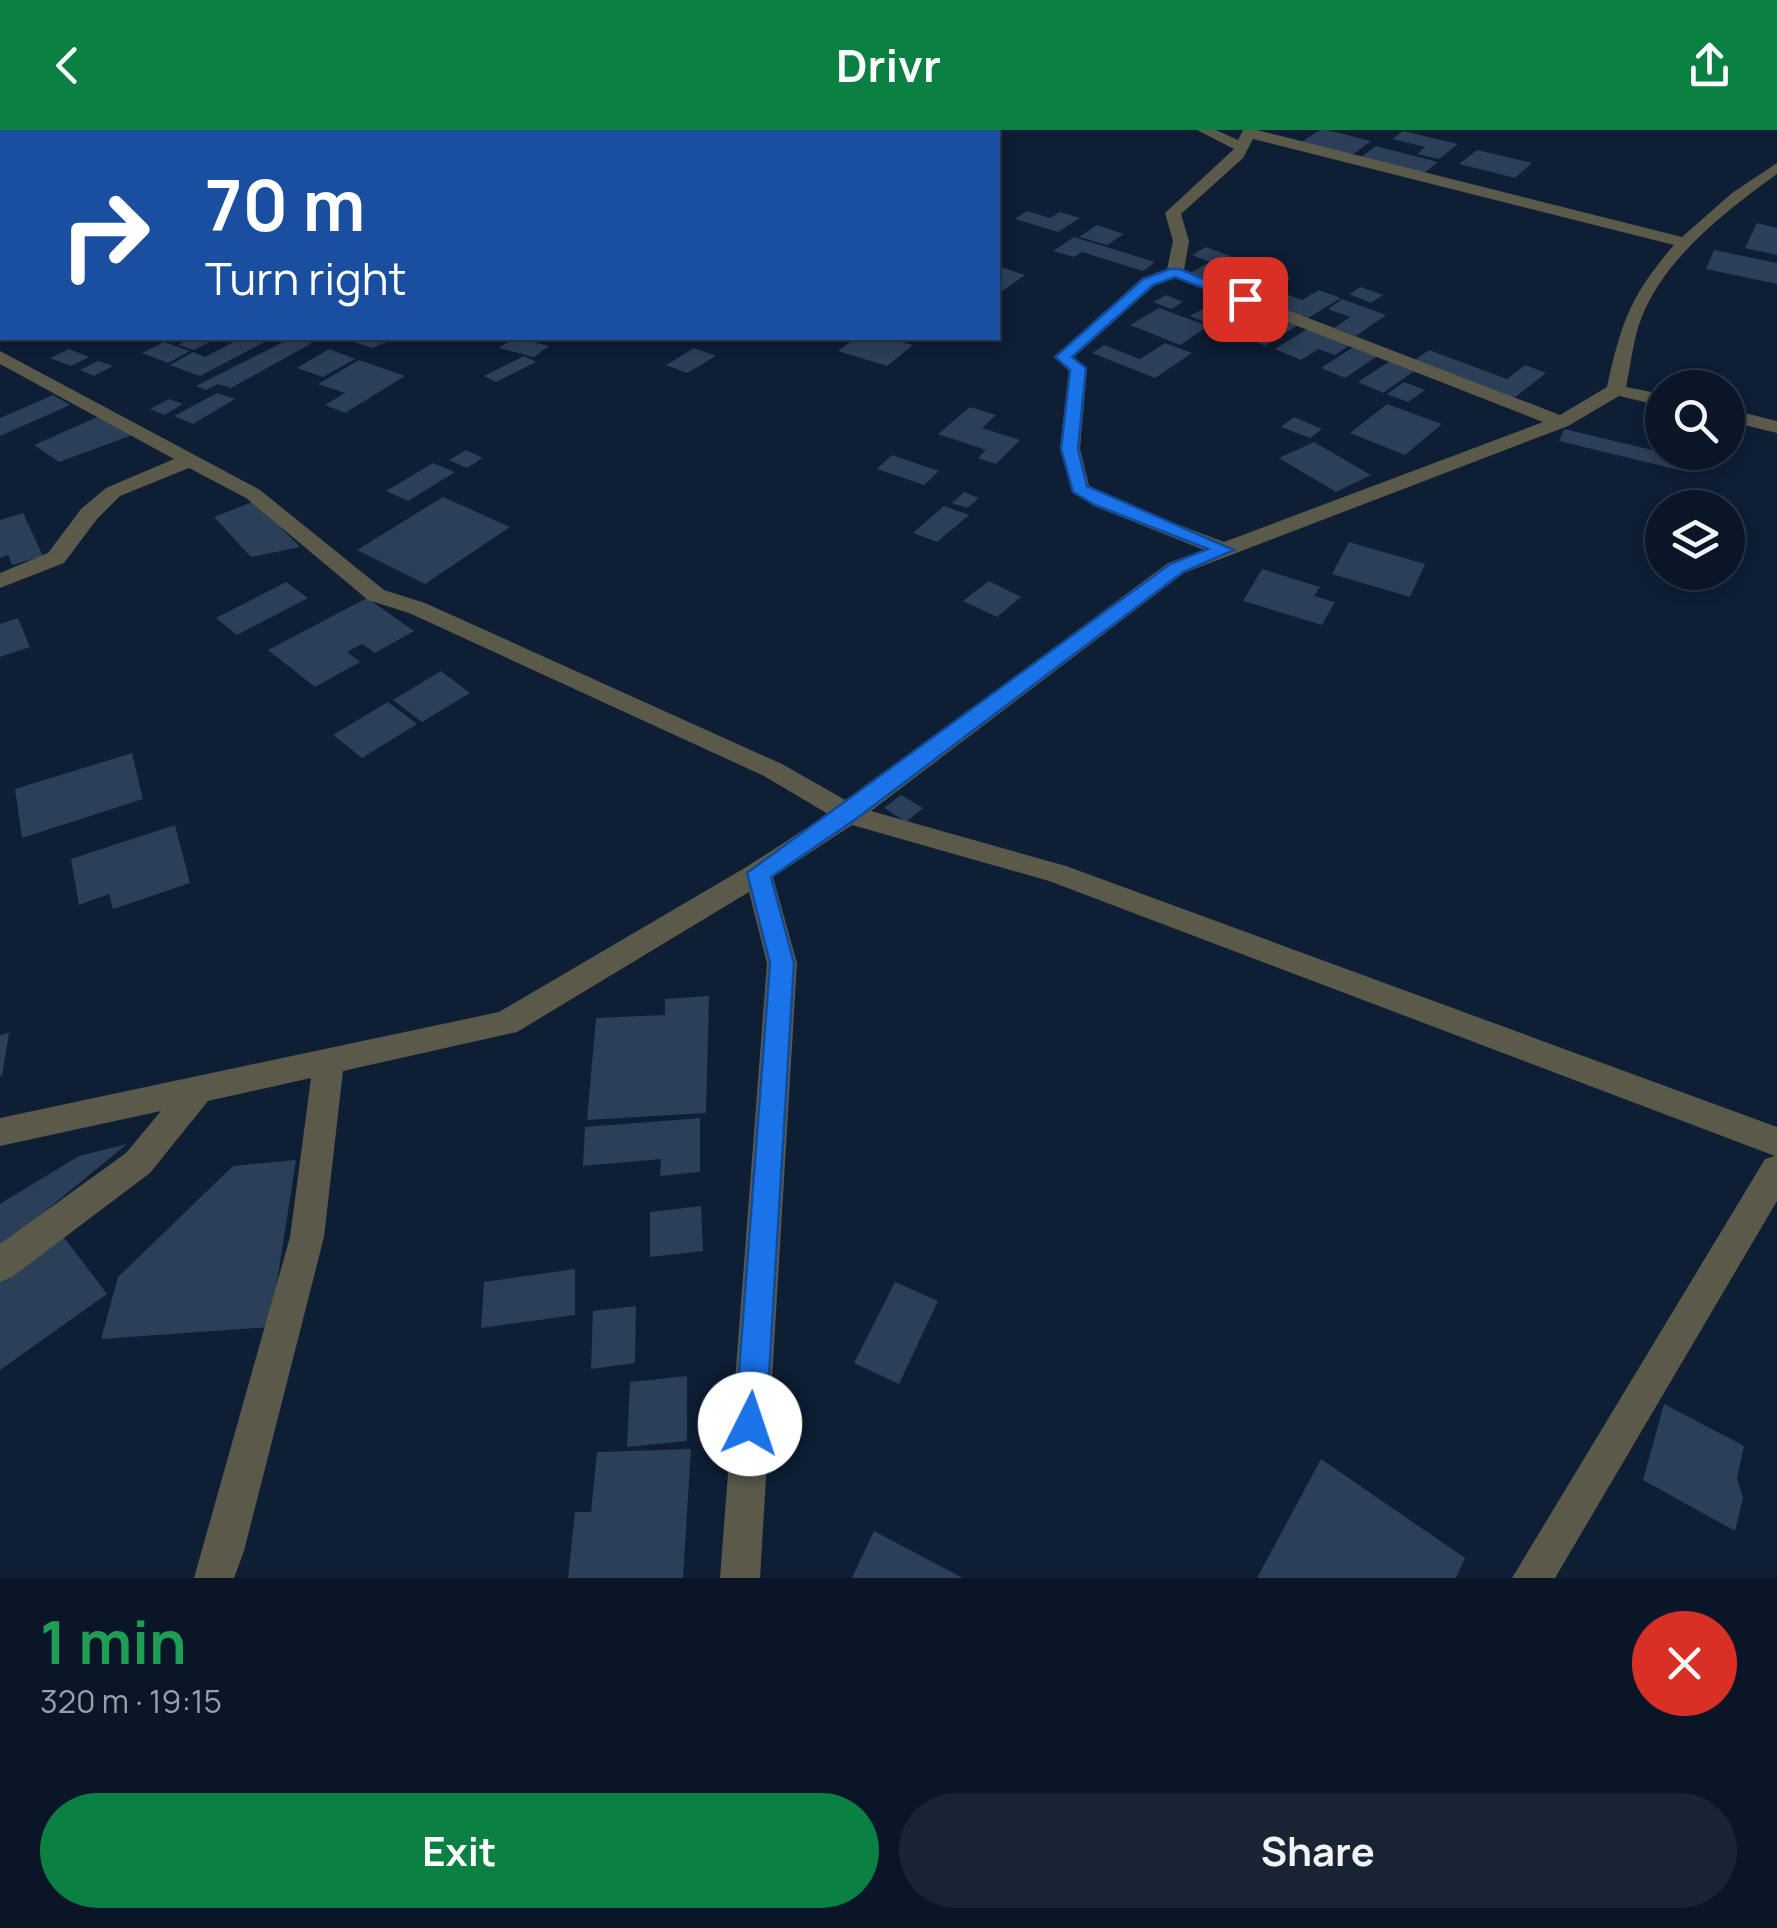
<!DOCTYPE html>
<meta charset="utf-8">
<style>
:root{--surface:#0a1628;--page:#182334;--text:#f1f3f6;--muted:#999fa8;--line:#2a3545;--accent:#0b8043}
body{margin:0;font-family:Manrope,sans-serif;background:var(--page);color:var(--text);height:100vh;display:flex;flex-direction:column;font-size:38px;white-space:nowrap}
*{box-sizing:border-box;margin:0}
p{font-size:32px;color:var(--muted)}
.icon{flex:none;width:55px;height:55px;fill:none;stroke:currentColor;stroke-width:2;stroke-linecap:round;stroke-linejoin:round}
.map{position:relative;height:1448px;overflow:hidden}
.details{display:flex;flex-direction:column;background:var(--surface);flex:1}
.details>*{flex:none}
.guide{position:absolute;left:0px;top:0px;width:1000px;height:210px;box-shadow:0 5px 15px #0003,0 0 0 2px var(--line);background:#1a4fa0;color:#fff;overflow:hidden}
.tools{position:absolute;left:1645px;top:240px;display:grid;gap:20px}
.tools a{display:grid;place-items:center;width:100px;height:100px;border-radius:50%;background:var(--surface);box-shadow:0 5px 15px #0003,0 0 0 2px var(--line);font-size:50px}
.pin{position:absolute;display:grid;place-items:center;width:85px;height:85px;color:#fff;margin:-42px;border-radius:20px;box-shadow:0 5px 15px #0006}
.me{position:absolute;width:110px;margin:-55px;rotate:4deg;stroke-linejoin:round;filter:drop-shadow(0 0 8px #0008)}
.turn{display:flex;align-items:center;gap:35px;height:210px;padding:0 40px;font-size:45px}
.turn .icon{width:130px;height:130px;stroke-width:2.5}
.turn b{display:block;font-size:70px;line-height:85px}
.round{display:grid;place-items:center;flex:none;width:105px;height:105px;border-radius:52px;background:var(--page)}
.head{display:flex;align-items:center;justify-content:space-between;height:170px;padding:0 40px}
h1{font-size:60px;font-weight:700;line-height:75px;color:#1e9e55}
.primary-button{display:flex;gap:20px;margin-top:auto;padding:20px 40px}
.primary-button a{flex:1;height:115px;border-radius:60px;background:var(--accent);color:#fff;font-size:40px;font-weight:700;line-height:115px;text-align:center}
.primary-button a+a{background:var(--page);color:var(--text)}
header{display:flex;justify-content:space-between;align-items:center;height:130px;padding:0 40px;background:var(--accent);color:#fff;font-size:45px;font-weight:700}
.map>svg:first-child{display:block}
.building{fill:#2c3f58}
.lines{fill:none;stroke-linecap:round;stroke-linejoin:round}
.minor{fill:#5a594a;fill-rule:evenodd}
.route{fill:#1a73e8;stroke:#114b97;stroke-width:2.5}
</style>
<header><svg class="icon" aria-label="back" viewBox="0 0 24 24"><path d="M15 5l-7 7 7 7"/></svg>Drivr<svg class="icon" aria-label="share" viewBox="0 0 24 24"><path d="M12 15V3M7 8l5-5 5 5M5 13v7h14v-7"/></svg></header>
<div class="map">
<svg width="1777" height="1448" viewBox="0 0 1777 1448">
<rect width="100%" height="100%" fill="#0d1e35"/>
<g class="building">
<polygon points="1320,0 1327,0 1371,11 1348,28 1297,15"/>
<polygon points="1403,1 1458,14 1439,29 1417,24 1425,17 1392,9"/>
<polygon points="1376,16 1438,32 1418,48 1354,32"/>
<polygon points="1477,20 1532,33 1515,48 1459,34"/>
<polygon points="1027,81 1050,88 1060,82 1080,88 1058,102 1015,89"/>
<polygon points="1757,93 1777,98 1777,125 1745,118"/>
<polygon points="1097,95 1124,104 1107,115 1079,107"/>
<polygon points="1074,107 1155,132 1143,141 1082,122 1074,127 1053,121"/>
<polygon points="1206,117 1240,130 1206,149 1190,143 1210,132 1192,125"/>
<polygon points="1714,120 1777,133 1777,154 1706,139"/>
<polygon points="998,136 1025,145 998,164"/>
<polygon points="1269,140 1291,148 1257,168 1214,152 1232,141 1254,149"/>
<polygon points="1361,157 1383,165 1371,173 1349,164"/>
<polygon points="1275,160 1302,170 1319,160 1341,168 1308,188 1259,169"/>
<polygon points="1166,165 1183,172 1171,179 1153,172"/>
<polygon points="1225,166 1246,175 1212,195 1190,186"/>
<polygon points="1342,169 1386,185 1356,206 1334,198 1350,187 1328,179"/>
<polygon points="1251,177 1272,185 1260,193 1239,185"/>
<polygon points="1159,178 1208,196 1180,215 1130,195"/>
<polygon points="1274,186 1298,195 1265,216 1241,206"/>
<polygon points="1307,199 1350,215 1335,225 1318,219 1301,230 1275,219"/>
<polygon points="192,208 217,208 194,220 178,215"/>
<polygon points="241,208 272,208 200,246 170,235 193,222 205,227"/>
<polygon points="291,208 312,213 231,258 218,254 206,260 196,256"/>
<polygon points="352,208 395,208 372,218 348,210"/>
<polygon points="514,208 518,208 549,216 534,227 499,218"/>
<polygon points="856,208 887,208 913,215 887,236 838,221"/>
<polygon points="164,212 190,221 168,233 142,223"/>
<polygon points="1165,213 1192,223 1155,248 1092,223 1104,215 1140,229"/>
<polygon points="1355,216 1379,225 1345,248 1321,238"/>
<polygon points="694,218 716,226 687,243 666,235"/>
<polygon points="69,219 89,227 71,236 50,228"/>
<polygon points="329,219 355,229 323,247 297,238"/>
<polygon points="1429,220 1507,249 1525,235 1546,243 1514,268 1415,230"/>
<polygon points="524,226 536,232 496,252 484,246"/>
<polygon points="1393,229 1417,239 1383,263 1358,252"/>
<polygon points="359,230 405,246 345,283 325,275 345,263 318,254"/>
<polygon points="98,231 113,236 94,246 80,240"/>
<polygon points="1404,252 1425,260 1408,272 1387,264"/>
<polygon points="217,263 235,269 193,294 174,286"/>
<polygon points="53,265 70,275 0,306 0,288"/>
<polygon points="169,269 183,274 164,285 150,279"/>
<polygon points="1387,274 1442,294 1405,325 1350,303"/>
<polygon points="970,277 996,285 982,298 1020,310 996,334 978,328 986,320 938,304"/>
<polygon points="102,285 135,304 59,332 34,315"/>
<polygon points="1294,287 1322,299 1310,308 1281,297"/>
<polygon points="1564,299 1690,329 1687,342 1559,311"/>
<polygon points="1314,312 1371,345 1336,362 1279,328"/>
<polygon points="466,320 483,328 467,338 449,330"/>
<polygon points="892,325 939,341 924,355 877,339"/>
<polygon points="433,333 455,342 408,371 386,361"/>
<polygon points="964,362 979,368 967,378 952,373"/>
<polygon points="443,367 510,397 425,454 357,420"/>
<polygon points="255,371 300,417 251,427 214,387"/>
<polygon points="944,376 969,385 937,412 913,403"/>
<polygon points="23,383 43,426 12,435 8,425 0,428 0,390"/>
<polygon points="1349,412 1425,434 1410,467 1332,444"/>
<polygon points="1262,439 1320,457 1314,466 1335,472 1322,495 1243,471"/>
<polygon points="989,451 1021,467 997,487 963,471"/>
<polygon points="286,452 308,468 237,505 216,488"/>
<polygon points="367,468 414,501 375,523 362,514 347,522 360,532 315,557 268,520"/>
<polygon points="18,488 30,517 0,527 0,494"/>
<polygon points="441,541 470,563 422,592 393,570"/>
<polygon points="388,572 417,594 362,628 333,605"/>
<polygon points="132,623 143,669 22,708 15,659"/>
<polygon points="901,665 923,678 906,692 884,678"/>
<polygon points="175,695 190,753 113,779 109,764 79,775 71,729"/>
<polygon points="709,866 706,983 587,990 596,888 665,885 665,869"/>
<polygon points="9,903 2,946 0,945 0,905"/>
<polygon points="700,988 700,1042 660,1046 661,1029 583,1036 585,997"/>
<polygon points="127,1014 0,1118 0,1074 79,1026"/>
<polygon points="296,1030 270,1197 101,1209 118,1147 233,1036"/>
<polygon points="701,1076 703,1121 650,1127 650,1082"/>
<polygon points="63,1106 107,1164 0,1240 0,1152"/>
<polygon points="575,1139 575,1185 481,1198 484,1152"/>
<polygon points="895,1152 938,1171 899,1254 854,1233"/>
<polygon points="636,1176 635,1233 591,1239 593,1181"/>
<polygon points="687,1246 687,1311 627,1317 630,1252"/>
<polygon points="1664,1274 1744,1316 1737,1348 1743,1368 1735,1401 1643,1350"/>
<polygon points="691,1319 683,1448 568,1448 575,1382 591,1382 597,1322"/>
<polygon points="1321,1329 1465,1428 1456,1448 1257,1448"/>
<polygon points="874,1401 963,1448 852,1448"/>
</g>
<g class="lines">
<g class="minor">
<path d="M 1197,0 L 1216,0 L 1238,10 L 1243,0 L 1257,0 L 1682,107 L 1732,63 L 1777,33 L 1777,44 C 1726,81 1665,127 1641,189 C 1633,210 1631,234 1626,257 L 1662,264 L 1662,276 L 1619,266 L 1568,296 L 1184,443 L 871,681 L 1066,736 L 1777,997 L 1777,1071 L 1555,1448 L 1512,1448 L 1765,1029 L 1775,1026 L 1049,751 L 852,695 L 773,747 L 797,833 L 760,1448 L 720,1448 L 767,833 L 749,762 L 517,902 L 343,941 L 324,1107 L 244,1421 L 234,1448 L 194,1448 L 290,1107 L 311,948 L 208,971 L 150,1043 L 12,1147 L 0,1152 L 0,1114 L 126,1023 L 161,981 L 0,1016 L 0,988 L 499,882 L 748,736 L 828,684 L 764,646 L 409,483 L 368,470 L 246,368 L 189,338 L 120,366 L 97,389 L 64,433 L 0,458 L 0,443 L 48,423 L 81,379 L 106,358 L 174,329 L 0,234 L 0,221 L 260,360 L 384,460 L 425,473 L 782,634 L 847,671 L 1168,433 L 1204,420 L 1094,376 L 1072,362 L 1060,319 L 1069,241 L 1054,227 L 1142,148 L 1167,139 L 1173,111 L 1165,83 L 1234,19 ZM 1253,9 L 1674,115 C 1630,166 1621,193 1607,257 L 1560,285 L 1184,140 L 1189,111 L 1181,84 L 1243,28 ZM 1175,148 L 1543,292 L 1224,412 L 1108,368 L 1089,355 L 1080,319 L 1087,239 L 1074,227 L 1154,156 Z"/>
<polygon points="1728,279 1777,291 1777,303 1728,291"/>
</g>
</g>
<polygon class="route" points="1170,139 1180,139 1252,169 1240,172 1175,147 1153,155 1072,227 1086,238 1078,319 1087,356 1234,420 1183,442 856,689 771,747 794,833 766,1294 761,1305 750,1310 739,1305 735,1294 770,833 747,743 1170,434 1208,419 1095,375 1073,362 1061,319 1070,240 1055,227 1143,149"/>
</svg>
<div class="tools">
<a><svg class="icon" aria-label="search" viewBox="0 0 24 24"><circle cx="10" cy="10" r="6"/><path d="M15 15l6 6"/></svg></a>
<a><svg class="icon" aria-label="layers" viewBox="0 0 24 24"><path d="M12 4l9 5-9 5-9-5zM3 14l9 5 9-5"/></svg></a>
</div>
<div class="pin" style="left:1245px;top:169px;background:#d93025"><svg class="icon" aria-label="arrive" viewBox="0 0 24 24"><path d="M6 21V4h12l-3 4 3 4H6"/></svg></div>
<svg class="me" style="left:750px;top:1294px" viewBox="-20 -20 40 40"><circle r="19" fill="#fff"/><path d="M0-13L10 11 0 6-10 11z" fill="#1a73e8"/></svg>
<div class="guide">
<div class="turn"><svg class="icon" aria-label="right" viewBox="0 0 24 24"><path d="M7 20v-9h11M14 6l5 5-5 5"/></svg><div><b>70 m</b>Turn right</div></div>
</div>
</div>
<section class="details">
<div class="head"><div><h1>1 min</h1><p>320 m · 19:15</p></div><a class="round" style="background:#d93025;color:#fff"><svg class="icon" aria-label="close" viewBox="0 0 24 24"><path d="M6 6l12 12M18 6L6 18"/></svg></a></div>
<div class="primary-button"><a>Exit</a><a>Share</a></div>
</section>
